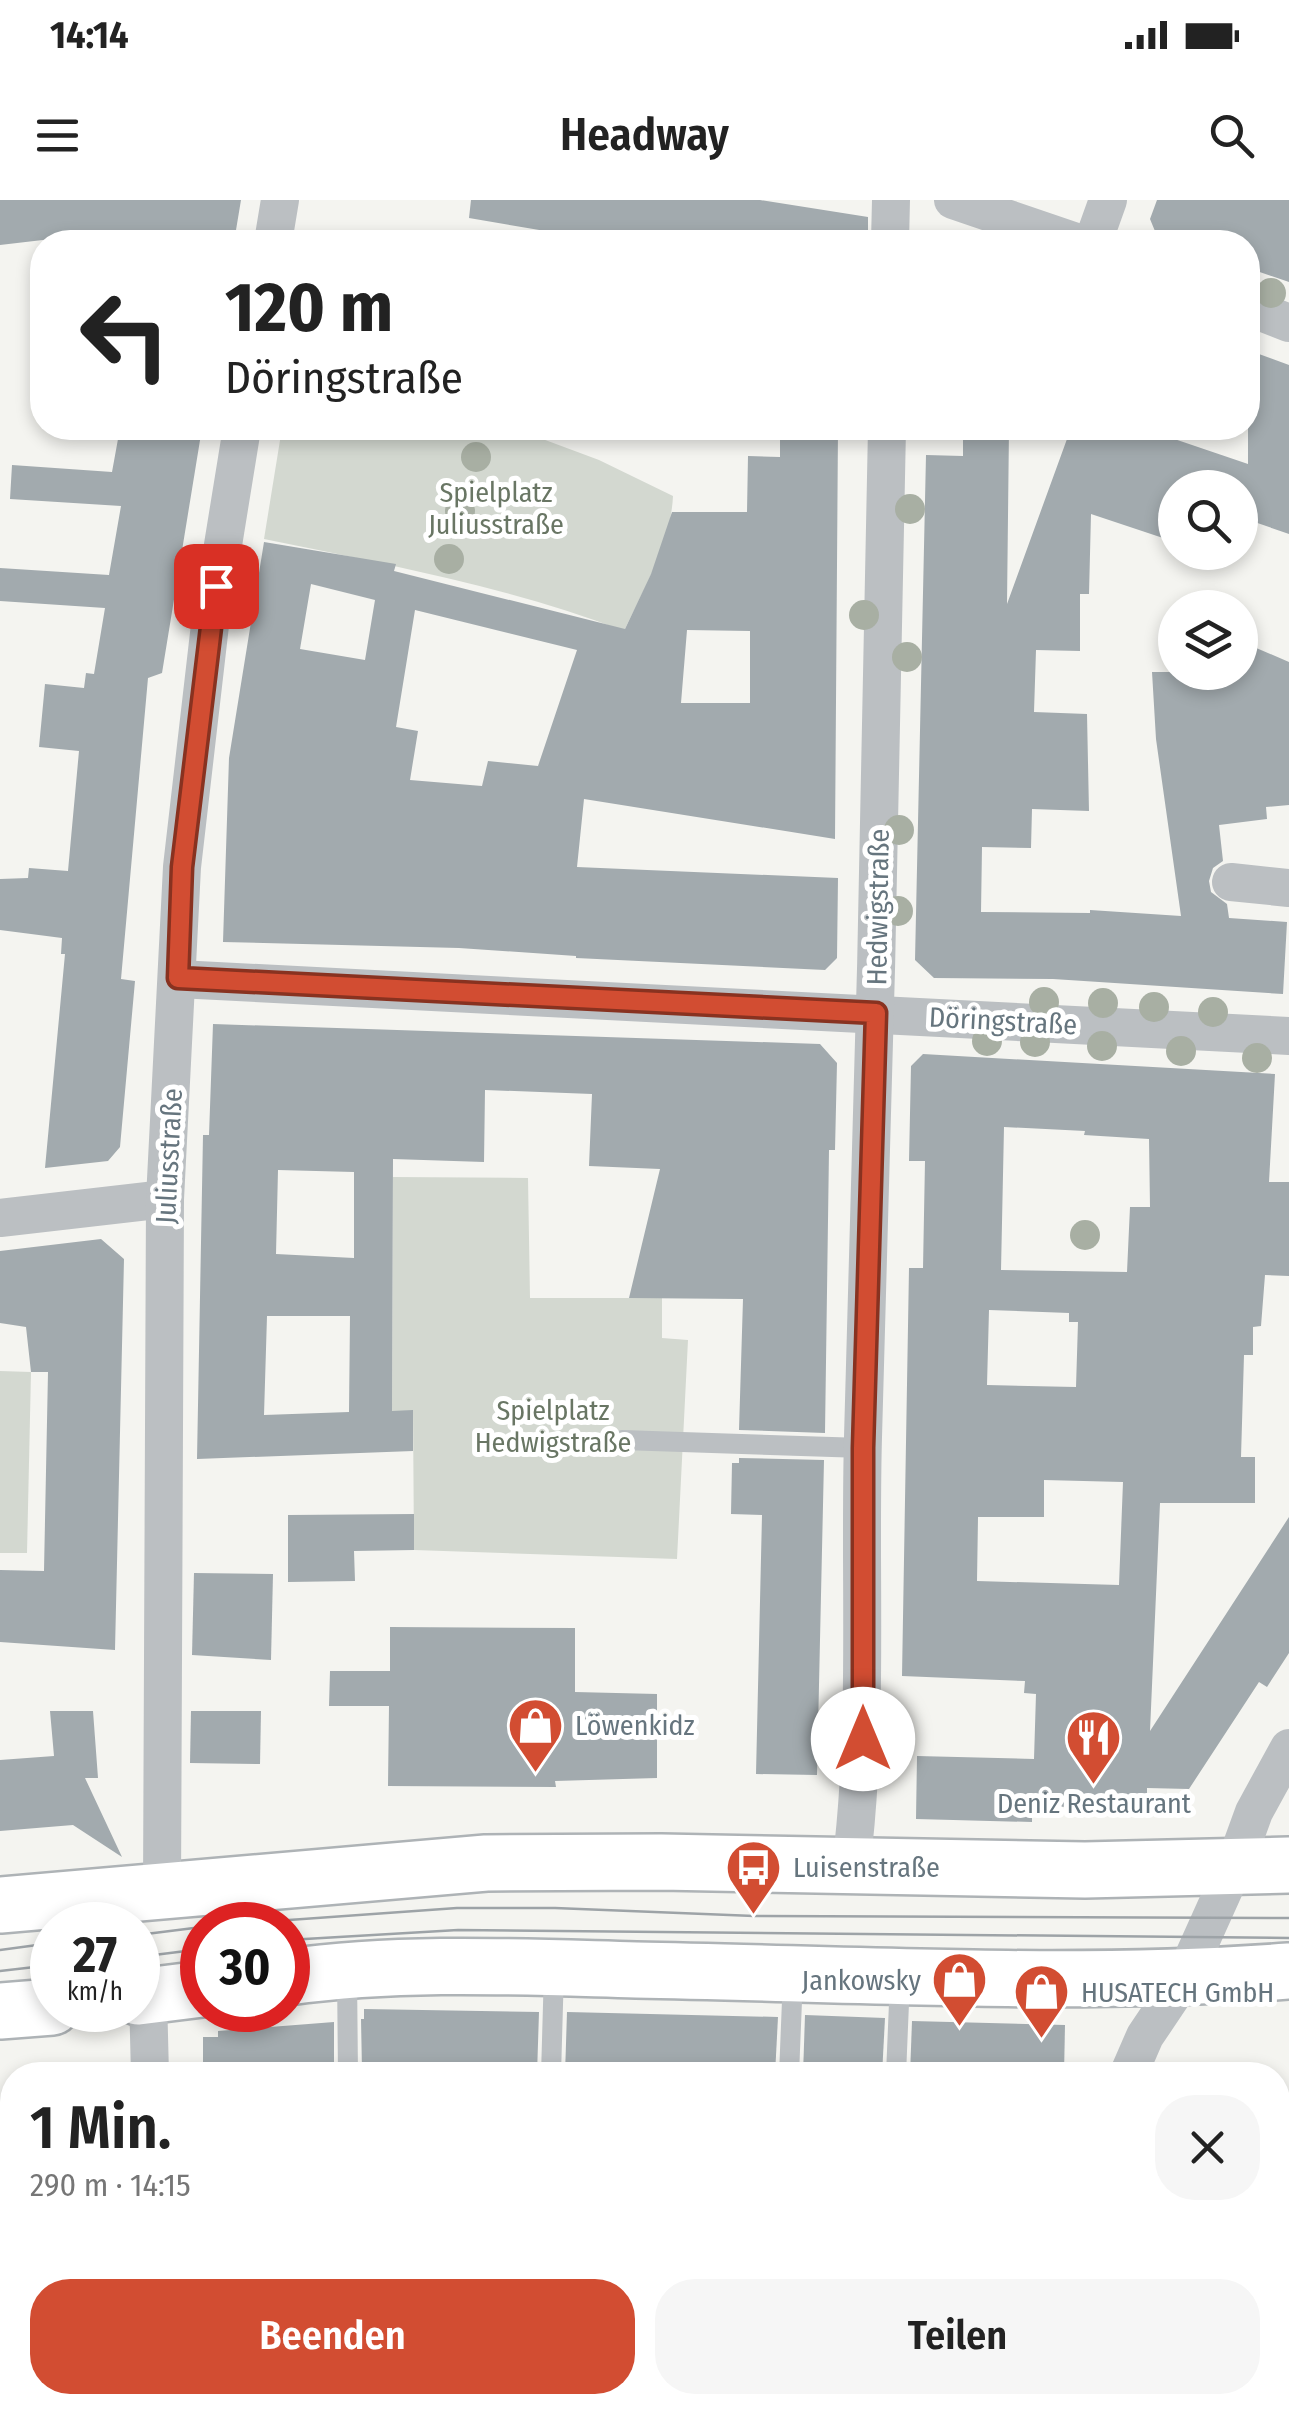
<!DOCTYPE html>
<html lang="de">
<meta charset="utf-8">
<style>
:root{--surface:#fff;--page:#f6f6f6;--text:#222;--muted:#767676;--accent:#d24d32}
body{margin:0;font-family:"Fira Sans Condensed",sans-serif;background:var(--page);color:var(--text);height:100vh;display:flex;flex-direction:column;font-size:38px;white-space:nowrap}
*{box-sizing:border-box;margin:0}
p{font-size:32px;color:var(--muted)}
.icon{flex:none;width:55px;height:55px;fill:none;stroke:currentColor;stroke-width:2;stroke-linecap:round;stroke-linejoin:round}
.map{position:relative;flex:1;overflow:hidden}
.drawer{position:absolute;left:0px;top:1862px;width:1290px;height:352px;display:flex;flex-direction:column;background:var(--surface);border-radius:40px 40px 0 0;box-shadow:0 5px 15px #0003}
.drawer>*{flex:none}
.top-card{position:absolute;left:30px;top:30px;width:1230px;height:210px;border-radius:40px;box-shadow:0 5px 15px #0003;background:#fff;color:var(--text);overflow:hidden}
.buttons{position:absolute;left:1158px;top:270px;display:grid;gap:20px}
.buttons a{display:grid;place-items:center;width:100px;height:100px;border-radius:50%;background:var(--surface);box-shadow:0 5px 15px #0003;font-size:50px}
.speed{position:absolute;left:30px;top:1702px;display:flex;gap:20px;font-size:50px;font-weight:700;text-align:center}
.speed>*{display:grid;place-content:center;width:130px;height:130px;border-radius:50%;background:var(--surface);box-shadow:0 5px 15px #0003;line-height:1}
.speed small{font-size:25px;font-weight:400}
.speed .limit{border:15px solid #d22;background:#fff;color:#111}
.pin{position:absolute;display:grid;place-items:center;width:85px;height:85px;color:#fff;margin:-42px;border-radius:20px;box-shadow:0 5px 15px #0006}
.me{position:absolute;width:110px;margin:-55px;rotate:0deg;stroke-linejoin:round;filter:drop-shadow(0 0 8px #0008)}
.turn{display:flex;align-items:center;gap:35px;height:210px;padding:0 30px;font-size:45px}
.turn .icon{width:130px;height:130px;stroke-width:2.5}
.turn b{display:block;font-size:70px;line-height:85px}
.round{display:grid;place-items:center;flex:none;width:105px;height:105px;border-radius:40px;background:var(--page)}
.summary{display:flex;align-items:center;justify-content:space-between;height:170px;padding:0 30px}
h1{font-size:60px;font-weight:600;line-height:75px}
.primary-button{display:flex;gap:20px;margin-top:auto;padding:20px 30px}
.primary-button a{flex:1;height:115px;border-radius:40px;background:var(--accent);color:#fff;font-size:40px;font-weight:600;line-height:115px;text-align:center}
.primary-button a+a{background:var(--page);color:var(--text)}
.status{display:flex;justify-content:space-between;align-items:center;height:70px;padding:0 50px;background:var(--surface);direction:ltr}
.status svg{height:28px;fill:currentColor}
header{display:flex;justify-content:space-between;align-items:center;height:130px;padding:0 30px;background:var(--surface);font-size:45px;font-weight:600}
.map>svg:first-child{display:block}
.green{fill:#d3d8d0}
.building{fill:#a2aaae;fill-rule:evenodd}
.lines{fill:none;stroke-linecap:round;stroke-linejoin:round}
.secondary-casing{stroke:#aeb3b6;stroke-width:60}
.service{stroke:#bbbfc2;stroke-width:20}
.minor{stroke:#bbbfc2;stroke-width:38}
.secondary{stroke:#fff;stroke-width:55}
.tram{stroke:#9da3a7;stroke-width:2.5}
.tree{fill:#a8afa3}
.route-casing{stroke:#883220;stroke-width:25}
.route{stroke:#d24d32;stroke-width:18}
.labels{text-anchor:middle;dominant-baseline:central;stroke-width:10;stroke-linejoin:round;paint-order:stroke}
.park-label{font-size:28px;fill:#697664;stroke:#fff}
.street-label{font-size:28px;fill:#66757e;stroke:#fff}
.poi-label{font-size:28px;fill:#66757e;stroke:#fff;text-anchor:start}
</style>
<div class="status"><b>14:14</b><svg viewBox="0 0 49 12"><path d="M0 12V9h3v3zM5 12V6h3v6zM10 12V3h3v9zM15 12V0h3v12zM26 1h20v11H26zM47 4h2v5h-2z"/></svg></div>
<header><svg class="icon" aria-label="menu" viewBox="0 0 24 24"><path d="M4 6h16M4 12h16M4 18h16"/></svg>Headway<svg class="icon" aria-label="search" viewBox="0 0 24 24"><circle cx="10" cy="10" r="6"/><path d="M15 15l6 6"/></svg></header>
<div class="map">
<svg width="1289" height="2214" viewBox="0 0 1289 2214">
<rect width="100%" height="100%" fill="#f4f4f0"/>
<g class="green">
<path d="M 282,228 L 513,228 L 599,260 L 673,296 C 671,342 644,389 624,431 C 509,387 385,364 264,339 Z"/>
<polygon points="393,977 528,978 530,1098 662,1098 662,1138 688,1140 677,1359 414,1350 413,1211 392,1211"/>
<polygon points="0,1171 31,1172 27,1353 0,1353"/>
<polygon points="595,2203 595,2202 687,2203 685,2214 593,2214"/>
</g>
<g class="building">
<polygon points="0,0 241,0 234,42 163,42 150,40 149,31 111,35 111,32 0,45"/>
<polygon points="471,0 760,0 868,17 868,42 568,42 569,35 469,18"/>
<polygon points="1157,0 1289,0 1289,82 1248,68 1248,42 1176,42 1157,36 1150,19"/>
<polygon points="1248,150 1289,165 1289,334 1240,317 1240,288 1175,288 1175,342 1091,314 1089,394 1080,394 1080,451 1036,450 1034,512 1087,514 1089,611 1032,609 1031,648 982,647 981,712 1090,713 1090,710 1181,716 1156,539 1152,472 1240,472 1240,441 1289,462 1289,605 1266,607 1267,619 1219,625 1223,661 1213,668 1209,681 1211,692 1227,704 1229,718 1287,722 1283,794 1053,779 934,778 915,760 926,255 963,256 963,228 1009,228 1007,404 1071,228 1142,228 1248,264"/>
<polygon points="120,228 202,228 162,473 148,478 121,779 135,781 120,947 108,961 45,968 65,754 61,754 62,738 0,730 0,679 28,678 29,668 68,671 79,551 39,547 45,484 84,488 86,473 94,474 105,408 0,401 0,368 109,375 121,306 10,299 12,265 112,272"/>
<path d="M 780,228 L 838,228 L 835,639 L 584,599 L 577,667 L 838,678 L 837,758 L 825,770 L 576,758 L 576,756 L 459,748 L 223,742 L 229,558 L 264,342 L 396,364 L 394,371 L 625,429 L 651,374 L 672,312 L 747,312 L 748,256 L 780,257 ZM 311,384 L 375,400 L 365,460 L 300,449 ZM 415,410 L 577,450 L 538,566 L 488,561 L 482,586 L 410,580 L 418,531 L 396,527 ZM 687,430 L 750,431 L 750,503 L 681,503 Z"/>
<path d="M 213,824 L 820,844 L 837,863 L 835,950 L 829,950 L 825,1233 L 739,1230 L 743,1099 L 629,1098 L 660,969 L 589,966 L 592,894 L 485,890 L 484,962 L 393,959 L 392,1211 L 413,1210 L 413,1251 L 197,1259 L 203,935 L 209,935 ZM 278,970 L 354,972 L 354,1058 L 276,1054 ZM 267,1116 L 350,1116 L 349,1212 L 264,1215 Z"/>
<path d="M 923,854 L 1275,874 L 1269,982 L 1289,982 L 1289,1076 L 1265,1075 L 1261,1126 L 1253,1127 L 1253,1155 L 1244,1155 L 1241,1257 L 1255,1257 L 1255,1303 L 1160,1303 L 1150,1531 L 1289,1317 L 1289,1453 L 1267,1487 L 1259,1482 L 1189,1589 L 1147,1588 L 1147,1609 L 1032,1606 L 1032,1622 L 916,1619 L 917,1556 L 1034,1559 L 1036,1494 L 1024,1493 L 1025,1481 L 902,1476 L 909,1068 L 923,1068 L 925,961 L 909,961 L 911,866 ZM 1004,927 L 1085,931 L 1084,935 L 1149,939 L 1150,1007 L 1130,1007 L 1127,1072 L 1001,1070 ZM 989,1110 L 1069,1113 L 1069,1122 L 1078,1122 L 1076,1187 L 987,1185 ZM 1044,1280 L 1123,1282 L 1119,1385 L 977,1381 L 978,1317 L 1044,1317 Z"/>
<polygon points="101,1039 124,1059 115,1450 0,1442 0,1370 44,1371 48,1172 31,1172 26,1127 0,1123 0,1051"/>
<polygon points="739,1258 824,1260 817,1575 756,1574 762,1315 731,1314 732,1263 739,1263"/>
<polygon points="414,1314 414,1350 354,1351 355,1381 288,1382 288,1315"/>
<polygon points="194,1373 273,1374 271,1460 192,1455"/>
<polygon points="390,1427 575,1428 575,1492 657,1494 657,1578 555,1581 556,1587 388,1586 389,1506 329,1506 330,1471 390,1471"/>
<polygon points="50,1511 93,1511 98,1578 85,1578 122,1657 73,1625 0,1631 0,1560 54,1556"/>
<polygon points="191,1511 261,1511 260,1564 190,1563"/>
<polygon points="364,1809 539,1812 537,1875 362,1870 361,1819 364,1819"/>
<polygon points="567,1812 778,1817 775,1875 565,1875"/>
<polygon points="805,1815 885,1818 882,1875 803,1875"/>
<polygon points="912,1821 1065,1825 1064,1875 910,1875"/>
<polygon points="334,1822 334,1870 324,1869 324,1875 203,1875 203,1837 218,1837 218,1831"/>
</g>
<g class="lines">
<defs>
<g id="secondary">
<polyline points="0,1705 486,1663 661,1662 1085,1670 1289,1665"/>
<path d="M 288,1777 C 403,1761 520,1767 636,1770 C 854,1774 1071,1787 1289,1771"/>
<polyline points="138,1797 202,1789"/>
<polyline points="0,1811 52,1807"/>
</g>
</defs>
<use href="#secondary" class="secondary-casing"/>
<g class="service">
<polyline points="622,1240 863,1248"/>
<polyline points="347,1773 348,1875"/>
<polyline points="551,1875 554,1770"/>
<polyline points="789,1875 793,1776"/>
<polyline points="896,1875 900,1779"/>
</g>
<g class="minor">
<polyline points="953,0 1076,42"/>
<polyline points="273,42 280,0"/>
<polyline points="890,42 891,0"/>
<polyline points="1093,42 1108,0"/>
<polyline points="1248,107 1289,123"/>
<polyline points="1231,682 1289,688"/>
<polyline points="178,779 1289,836"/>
<polyline points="0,1018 165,999"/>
<path d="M 851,1667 C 869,1522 859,1382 863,1237 C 874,901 881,564 887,228"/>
<polyline points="162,1689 165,999 182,667 210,425 242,228"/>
<polyline points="148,1796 150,1875"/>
<polyline points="1128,1875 1145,1836 1184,1778 1234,1667 1254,1612 1289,1548"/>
<polyline points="165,2202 165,2214"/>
<polyline points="968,2214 974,2202"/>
</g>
<use href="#secondary" class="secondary"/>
<g class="tram">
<polyline points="220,1725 457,1708 555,1708 754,1716 1289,1718"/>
<polyline points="138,1735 202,1727"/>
<polyline points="288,1740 458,1730 1289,1738"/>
<polyline points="0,1750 52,1743"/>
<polyline points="138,1757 202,1749"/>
<polyline points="0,1771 52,1765"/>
</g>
</g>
<g class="tree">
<circle cx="1271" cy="93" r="15"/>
<circle cx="476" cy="257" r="15"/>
<circle cx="910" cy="309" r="15"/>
<circle cx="460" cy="311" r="15"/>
<circle cx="449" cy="359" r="15"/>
<circle cx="864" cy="415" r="15"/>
<circle cx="907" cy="457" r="15"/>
<circle cx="899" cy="630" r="15"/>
<circle cx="898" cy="711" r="15"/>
<circle cx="1044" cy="802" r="15"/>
<circle cx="1103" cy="803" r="15"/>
<circle cx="1154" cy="807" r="15"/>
<circle cx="1213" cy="812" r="15"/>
<circle cx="987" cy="841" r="15"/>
<circle cx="1035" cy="842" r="15"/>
<circle cx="1102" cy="846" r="15"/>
<circle cx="1181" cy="851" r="15"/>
<circle cx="1257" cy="858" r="15"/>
<circle cx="1085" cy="1035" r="15"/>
</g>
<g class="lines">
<defs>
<polyline id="route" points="216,386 182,667 178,778 876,813 863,1248 863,1539"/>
</defs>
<use href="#route" class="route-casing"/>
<use href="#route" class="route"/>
</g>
<defs>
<symbol id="shop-pin" viewBox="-11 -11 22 30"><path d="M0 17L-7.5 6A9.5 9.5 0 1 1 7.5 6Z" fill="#d24d32" stroke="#fff"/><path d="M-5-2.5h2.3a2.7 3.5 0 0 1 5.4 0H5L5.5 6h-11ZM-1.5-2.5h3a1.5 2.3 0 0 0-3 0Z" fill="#fff"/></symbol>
<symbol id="restaurant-pin" viewBox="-11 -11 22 30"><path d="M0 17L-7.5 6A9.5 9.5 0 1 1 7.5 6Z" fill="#d24d32" stroke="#fff"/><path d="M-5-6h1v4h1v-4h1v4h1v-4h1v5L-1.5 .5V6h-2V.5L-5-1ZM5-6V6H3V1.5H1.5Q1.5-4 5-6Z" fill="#fff"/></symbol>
<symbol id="bus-pin" viewBox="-11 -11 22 30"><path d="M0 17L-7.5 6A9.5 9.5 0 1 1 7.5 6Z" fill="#d24d32" stroke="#fff"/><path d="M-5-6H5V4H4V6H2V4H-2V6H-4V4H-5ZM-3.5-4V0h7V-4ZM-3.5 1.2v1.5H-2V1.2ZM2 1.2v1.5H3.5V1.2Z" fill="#fff"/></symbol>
</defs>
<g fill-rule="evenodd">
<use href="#shop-pin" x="504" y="1494" width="63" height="86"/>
<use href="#restaurant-pin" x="1062" y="1506" width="63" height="86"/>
<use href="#bus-pin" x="722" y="1636" width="63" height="86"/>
<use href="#shop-pin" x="928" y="1748" width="63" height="86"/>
<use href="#shop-pin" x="1010" y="1760" width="63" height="86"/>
</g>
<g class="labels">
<g class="park-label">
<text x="496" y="292">Spielplatz<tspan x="496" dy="32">Juliusstraße</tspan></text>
<text x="553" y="1210">Spielplatz<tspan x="553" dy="32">Hedwigstraße</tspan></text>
</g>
<g class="street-label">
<text transform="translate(878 707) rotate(-89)">Hedwigstraße</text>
<text transform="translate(1003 821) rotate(3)">Döringstraße</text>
<text transform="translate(169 956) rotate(-87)">Juliusstraße</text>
</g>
<g class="poi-label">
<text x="575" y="1525">Löwenkidz</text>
<text x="1094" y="1603" text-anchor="middle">Deniz Restaurant</text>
<text x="793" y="1667">Luisenstraße</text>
<text x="921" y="1780" text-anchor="end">Jankowsky</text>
<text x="1081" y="1792">HUSATECH GmbH</text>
</g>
</g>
</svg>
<div class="buttons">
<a><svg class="icon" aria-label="search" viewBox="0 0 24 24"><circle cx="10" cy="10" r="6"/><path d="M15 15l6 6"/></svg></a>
<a><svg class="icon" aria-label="layers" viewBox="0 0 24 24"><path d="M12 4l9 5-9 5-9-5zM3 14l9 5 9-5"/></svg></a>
</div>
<div class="speed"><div>27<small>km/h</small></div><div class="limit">30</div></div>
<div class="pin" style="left:216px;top:386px;background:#d93025"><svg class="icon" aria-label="arrive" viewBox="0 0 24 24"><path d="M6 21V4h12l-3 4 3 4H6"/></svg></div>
<svg class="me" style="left:863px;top:1539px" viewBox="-20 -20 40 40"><circle r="19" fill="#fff"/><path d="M0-13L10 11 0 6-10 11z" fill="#d24d32"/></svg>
<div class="top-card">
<div class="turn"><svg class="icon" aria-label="left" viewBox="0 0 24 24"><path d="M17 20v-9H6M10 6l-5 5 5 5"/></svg><div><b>120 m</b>Döringstraße</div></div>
</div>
<section class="drawer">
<div class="summary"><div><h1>1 Min.</h1><p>290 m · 14:15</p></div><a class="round"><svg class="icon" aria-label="close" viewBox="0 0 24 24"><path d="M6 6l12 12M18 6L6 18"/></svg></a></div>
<div class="primary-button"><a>Beenden</a><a>Teilen</a></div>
</section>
</div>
